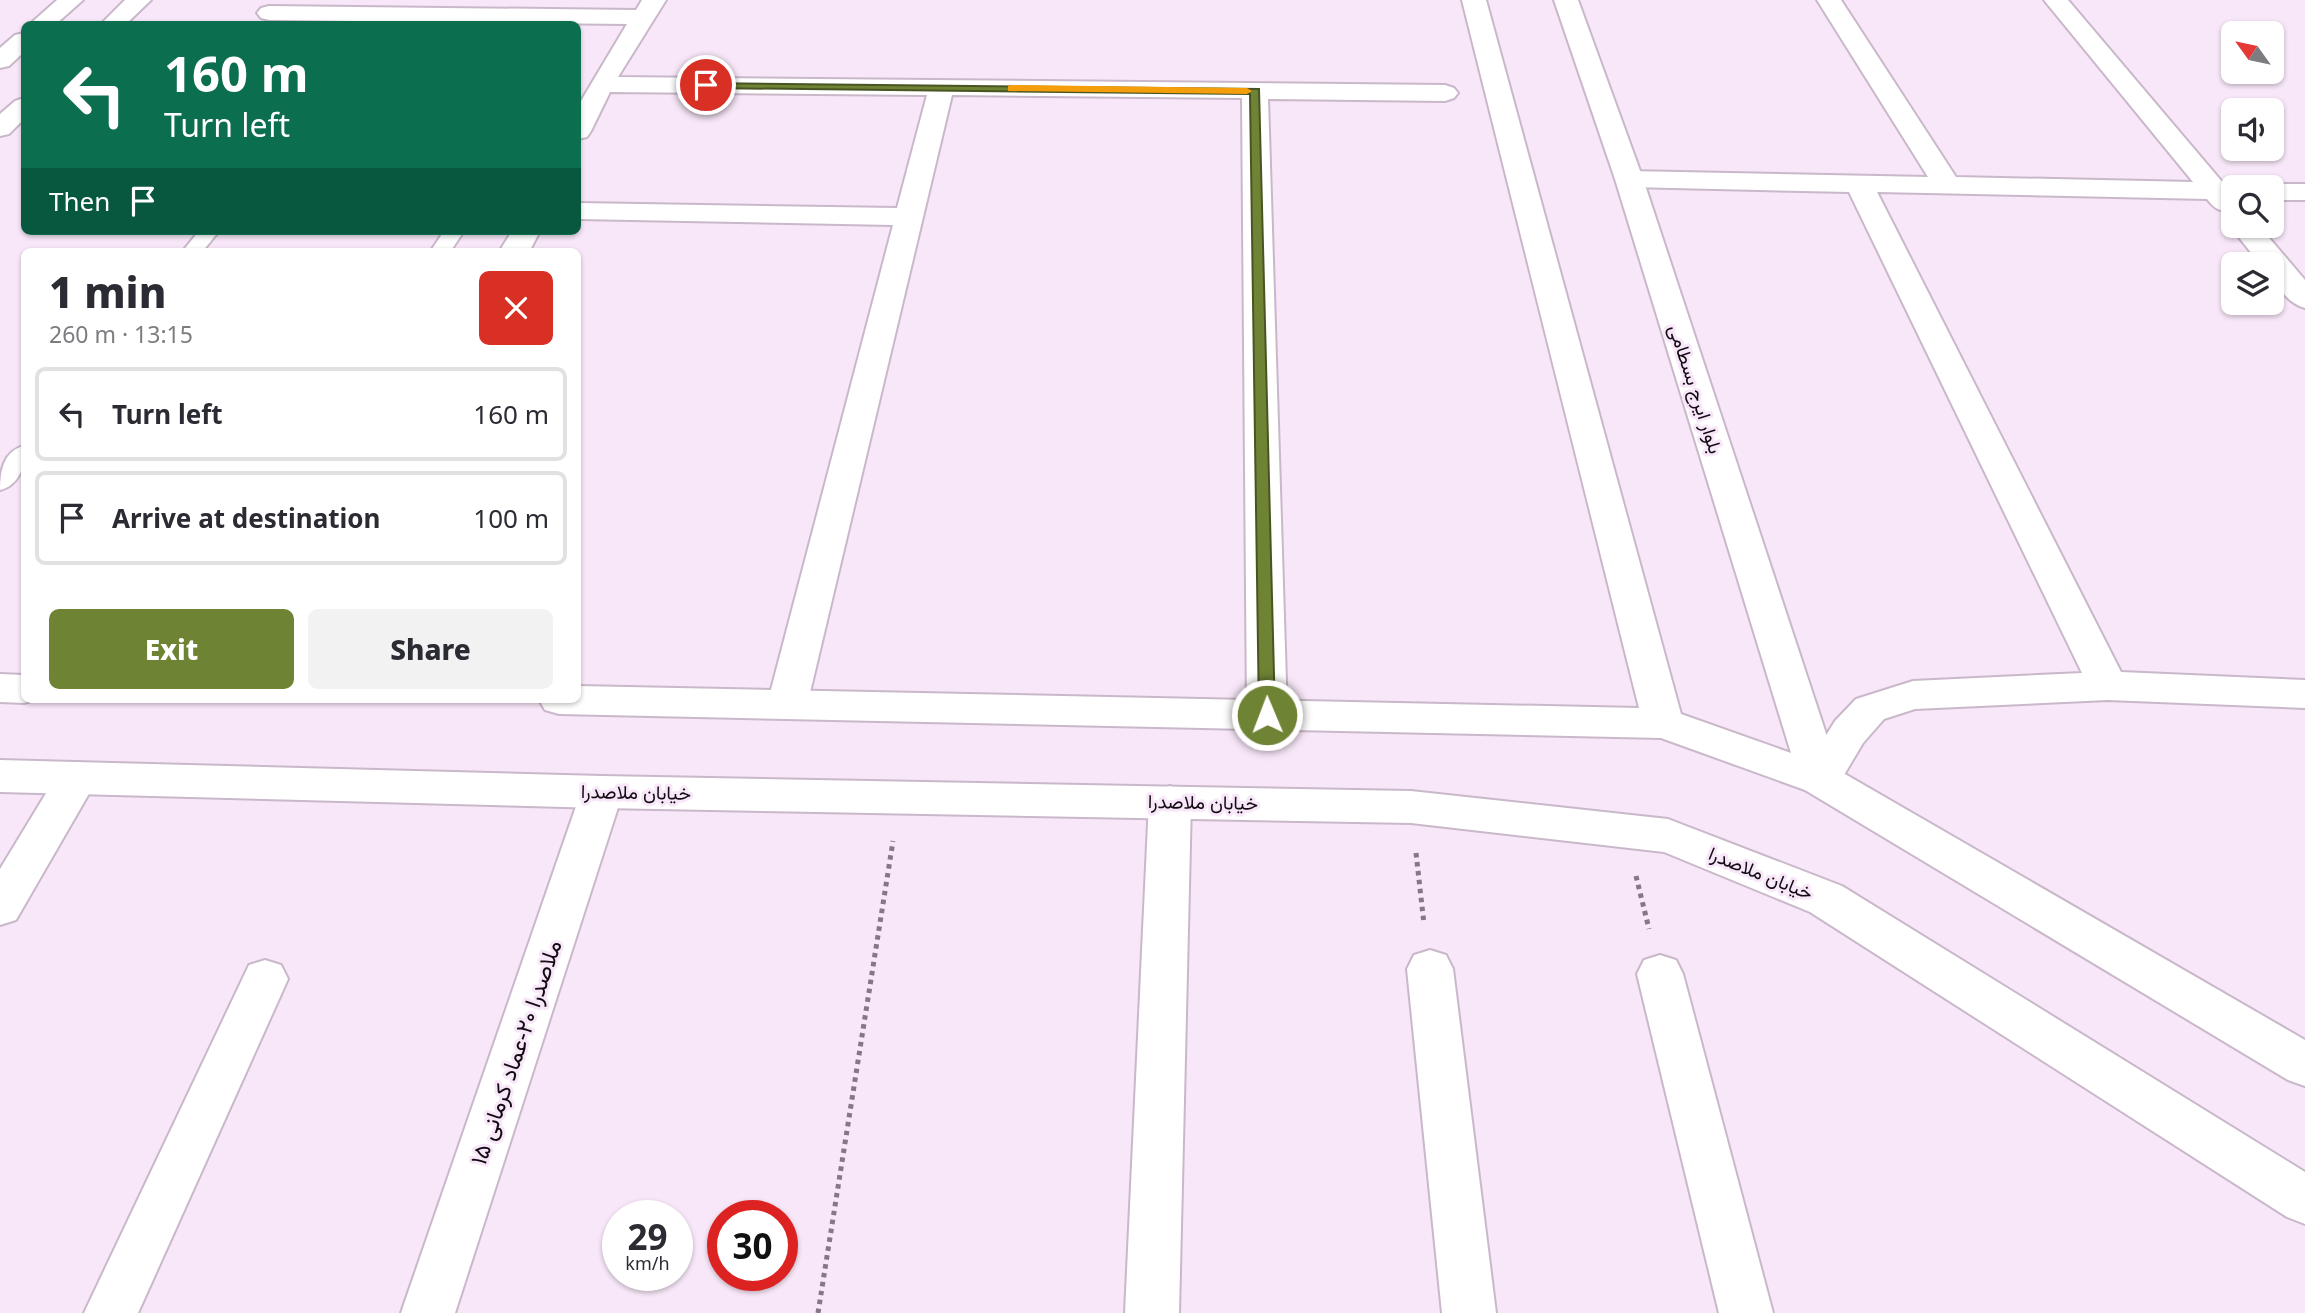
<!DOCTYPE html>
<meta charset="utf-8">
<style>
:root{--surface:#fff;--page:#f2f2f3;--text:#2b2b33;--muted:#7c7c81;--line:#e1e1e2;--accent:#6f8334}
body{margin:0;font-family:"Noto Sans",Vazirmatn,sans-serif;background:var(--page);color:var(--text);height:100vh;display:flex;flex-direction:column;font-size:26px;white-space:nowrap}
*{box-sizing:border-box;margin:0}
p{font-size:23px;color:var(--muted)}
.icon{flex:none;width:38px;height:38px;fill:none;stroke:currentColor;stroke-width:2;stroke-linecap:round;stroke-linejoin:round}
.map{position:relative;flex:1;overflow:hidden}
.drawer{position:absolute;left:21px;top:248px;width:560px;height:455px;display:flex;flex-direction:column;background:var(--surface);border-radius:10px;box-shadow:0 2px 5px #0004}
.drawer>*{flex:none}
.top-card{position:absolute;left:21px;top:21px;width:560px;height:214px;border-radius:10px;box-shadow:0 2px 5px #0004;background:#0b6e4f;color:#fff;overflow:hidden}
.needle{width:46px;rotate:303deg}
.fabs{position:absolute;left:2221px;top:21px;display:grid;gap:14px}
.fabs a{display:grid;place-items:center;width:63px;height:63px;border-radius:10px;background:var(--surface);box-shadow:0 2px 5px #0004;font-size:35px}
.speed{position:absolute;left:602px;top:1200px;display:flex;gap:14px;font-size:35px;font-weight:700;text-align:center}
.speed>*{display:grid;place-content:center;width:91px;height:91px;border-radius:50%;background:var(--surface);box-shadow:0 2px 5px #0004;line-height:1}
.speed small{font-size:18px;font-weight:400}
.speed .limit{border:10px solid #d22;background:#fff;color:#111}
.pin{position:absolute;display:grid;place-items:center;width:60px;height:60px;color:#fff;margin:-30px;border:4px solid #fff;border-radius:50%;box-shadow:0 2px 7px #0007}
.me{position:absolute;width:77px;margin:-38px;rotate:359deg;stroke-linejoin:round;filter:drop-shadow(0 0 5px #0008)}
.turn{display:flex;align-items:center;gap:24px;height:147px;padding:0 28px;font-size:32px}
.turn .icon{width:91px;height:91px;stroke-width:2.5}
.turn b{display:block;font-size:49px;line-height:60px}
.then{display:flex;align-items:center;height:66px;padding:0 28px;background:#0003;gap:14px;font-size:26px}
.round{display:grid;place-items:center;flex:none;width:74px;height:74px;border-radius:10px;background:var(--page)}
.head{display:flex;align-items:center;justify-content:space-between;height:119px;padding:0 28px}
h1{font-size:42px;font-weight:800;line-height:52px}
.cta{display:flex;gap:14px;margin-top:auto;padding:14px 28px}
.cta a{flex:1;height:80px;border-radius:10px;background:var(--accent);color:#fff;font-size:28px;font-weight:800;line-height:80px;text-align:center}
.cta a+a{background:var(--page);color:var(--text)}
ul{padding:0;list-style:none}
li{display:flex;align-items:center;gap:21px;height:94px;margin:0 14px 10px;padding:0 14px;border:4px solid var(--line);border-radius:10px}
li div{flex:1}
li b{display:block;font-size:26px}
li em{font-style:normal}
.map>svg:first-child{display:block}
.lines{fill:none;stroke-linecap:round;stroke-linejoin:round}
.service-casing{stroke:#c9b8c9;stroke-width:4}
.minor-casing{stroke:#c9b8c9;stroke-width:4}
.tertiary-casing{stroke:#c9b8c9;stroke-width:4}
.path{stroke:#837883;stroke-width:5;stroke-dasharray:4.5 4.5;stroke-linecap:butt}
.service{fill:#fff;fill-rule:evenodd}
.minor{fill:#fff;fill-rule:evenodd}
.tertiary{fill:#fff;fill-rule:evenodd}
.route{fill:#6f8334;stroke:#485522;stroke-width:2}
.slow{fill:#f59e0b}
.labels{text-anchor:middle;dominant-baseline:central;stroke-width:6;stroke-linejoin:round;paint-order:stroke}
.street-label{font-size:19px;fill:#120c12;stroke:#f8e7f8}
.near-street-label{font-size:23px;fill:#120c12;stroke:#f8e7f8}
</style>
<div class="map">
<svg width="2305" height="1313" viewBox="0 0 2305 1313">
<rect width="100%" height="100%" fill="#f8e7f8"/>
<g class="lines">
<defs>
<g id="service">
<polygon points="199,231 219,231 202,252 182,252"/>
<polygon points="444,231 464,231 450,252 430,252"/>
<path d="M 24,446 C 26,464 20,485 0,490 C 0,472 3,451 24,446 Z"/>
</g>
<g id="minor">
<polygon points="642,0 666,0 618,77 1445,85 1454,88 1458,93 1454,98 1445,101 1268,99 1287,714 1281,724 1267,729 1253,724 1247,714 1242,98 952,95 807,705 801,715 787,719 773,715 767,705 893,225 578,219 578,203 897,208 927,95 610,92 591,131 587,137 578,139 578,106 627,24 269,20 261,18 257,13 261,8 269,6 636,10"/>
<path d="M 1817,0 L 1841,0 L 1956,177 L 2193,182 L 2044,0 L 2068,0 L 2223,183 L 2244,187 L 2233,187 L 2233,209 C 2220,213 2215,209 2207,199 L 1877,192 L 2121,672 L 2305,680 L 2305,708 L 2108,700 L 1915,709 L 1884,719 L 1863,743 L 1835,790 L 1820,795 L 1805,790 L 1799,779 L 1835,721 L 1856,699 L 1913,681 L 2082,673 L 1849,192 L 1629,187 L 1619,185 L 1615,179 L 1619,173 L 1629,171 L 1928,177 Z"/>
<polygon points="2272,184 2305,184 2305,200 2272,200 2272,187 2261,187"/>
<path d="M 2233,221 L 2233,226 L 2259,226 L 2305,280 L 2305,308 C 2287,303 2272,283 2272,264 L 2260,264 L 2230,226 Z"/>
<polygon points="512,231 540,231 529,252 499,252"/>
<polygon points="77,762 92,767 98,778 16,920 0,925 0,869 62,767"/>
<polygon points="602,776 617,781 623,792 455,1313 401,1313 581,792 587,781"/>
<polygon points="1170,786 1185,791 1191,802 1179,1313 1125,1313 1149,802 1155,791"/>
<polygon points="1430,950 1446,955 1453,969 1496,1313 1442,1313 1407,969 1414,955"/>
<polygon points="1660,955 1676,960 1683,974 1773,1313 1719,1313 1637,974 1644,960"/>
<polygon points="265,960 281,965 288,979 138,1313 84,1313 249,965"/>
</g>
<g id="tertiary">
<polygon points="57,0 83,0 56,24 30,24"/>
<polygon points="125,0 151,0 126,24 101,24"/>
<polygon points="1462,0 1486,0 1681,714 1791,753 1615,179 1554,0 1578,0 1643,179 1838,770 2305,1040 2305,1086 2288,1080 1805,790 1661,738 559,714 545,710 539,700 578,700 578,686 1639,708"/>
<polygon points="24,33 24,52 9,66 0,68 0,48 15,35"/>
<polygon points="24,98 24,119 9,134 0,136 0,114 15,101"/>
<polygon points="0,674 24,675 24,700 35,700 24,703 0,702"/>
<polygon points="0,760 602,776 1411,791 1668,819 1842,886 2305,1172 2305,1224 2287,1217 1810,912 1664,852 1411,823 602,808 0,792"/>
</g>
</defs>
<use href="#service" class="service-casing"/>
<use href="#minor" class="minor-casing"/>
<use href="#tertiary" class="tertiary-casing"/>
<g class="path">
<polyline points="1416,853 1424,924"/>
<polyline points="1636,876 1649,929"/>
<polyline points="818,1313 893,841"/>
</g>
<use href="#service" class="service"/>
<use href="#minor" class="minor"/>
<use href="#tertiary" class="tertiary"/>
</g>
<polygon class="route" points="702,83 1259,89 1275,715 1273,719 1267,721 1259,715 1250,94 706,88 700,85"/>
<polygon class="slow" points="1012,85 1247,88 1252,91 1247,94 1008,91 1008,86"/>
<g class="labels">
<g class="street-label">
<text transform="translate(1696 389) rotate(72)">بلوار ایرج بسطامی</text>
<text transform="translate(636 792) rotate(1)">خیابان ملاصدرا</text>
<text transform="translate(1203 802) rotate(1)">خیابان ملاصدرا</text>
<text transform="translate(1761 873) rotate(22)">خیابان ملاصدرا</text>
</g>
<g class="near-street-label">
<text transform="translate(515 1052) rotate(-71)">ملاصدرا ۲۰-عماد کرمانی ۱۵</text>
</g>
</g>
</svg>
<div class="fabs">
<a><svg class="needle" viewBox="-14 -14 28 28"><path d="M0-13l5 13h-10z" fill="#e53935"/><path d="M0 13l5-13h-10z" fill="#7c7c81"/></svg></a>
<a><svg class="icon" aria-label="sound" viewBox="0 0 24 24"><path d="M4 9h4l5-4v14l-5-4H4zM17 9q2 3 0 6"/></svg></a>
<a><svg class="icon" aria-label="search" viewBox="0 0 24 24"><circle cx="10" cy="10" r="6"/><path d="M15 15l6 6"/></svg></a>
<a><svg class="icon" aria-label="layers" viewBox="0 0 24 24"><path d="M12 4l9 5-9 5-9-5zM3 14l9 5 9-5"/></svg></a>
</div>
<div class="speed"><div>29<small>km/h</small></div><div class="limit">30</div></div>
<div class="pin" style="left:706px;top:85px;background:#d93025"><svg class="icon" aria-label="arrive" viewBox="0 0 24 24"><path d="M6 21V4h12l-3 4 3 4H6"/></svg></div>
<svg class="me" style="left:1267px;top:715px" viewBox="-20 -20 40 40"><circle r="17" fill="#6f8334" stroke="#fff" stroke-width="3"/><path d="M0-11L8 9 0 5-8 9z" fill="#fff"/></svg>
<div class="top-card">
<div class="turn"><svg class="icon" aria-label="left" viewBox="0 0 24 24"><path d="M17 20v-9H6M10 6l-5 5 5 5"/></svg><div><b>160 m</b>Turn left</div></div>
<div class="then">Then<svg class="icon" aria-label="arrive" viewBox="0 0 24 24"><path d="M6 21V4h12l-3 4 3 4H6"/></svg></div>
</div>
<section class="drawer">
<div class="head"><div><h1>1 min</h1><p>260 m · 13:15</p></div><a class="round" style="background:#d93025;color:#fff"><svg class="icon" aria-label="close" viewBox="0 0 24 24"><path d="M6 6l12 12M18 6L6 18"/></svg></a></div>
<ul>
<li><svg class="icon" aria-label="left" viewBox="0 0 24 24"><path d="M17 20v-9H6M10 6l-5 5 5 5"/></svg><div><b>Turn left</b></div><em>160 m</em></li>
<li><svg class="icon" aria-label="arrive" viewBox="0 0 24 24"><path d="M6 21V4h12l-3 4 3 4H6"/></svg><div><b>Arrive at destination</b></div><em>100 m</em></li>
</ul>
<div class="cta"><a>Exit</a><a>Share</a></div>
</section>
</div>
